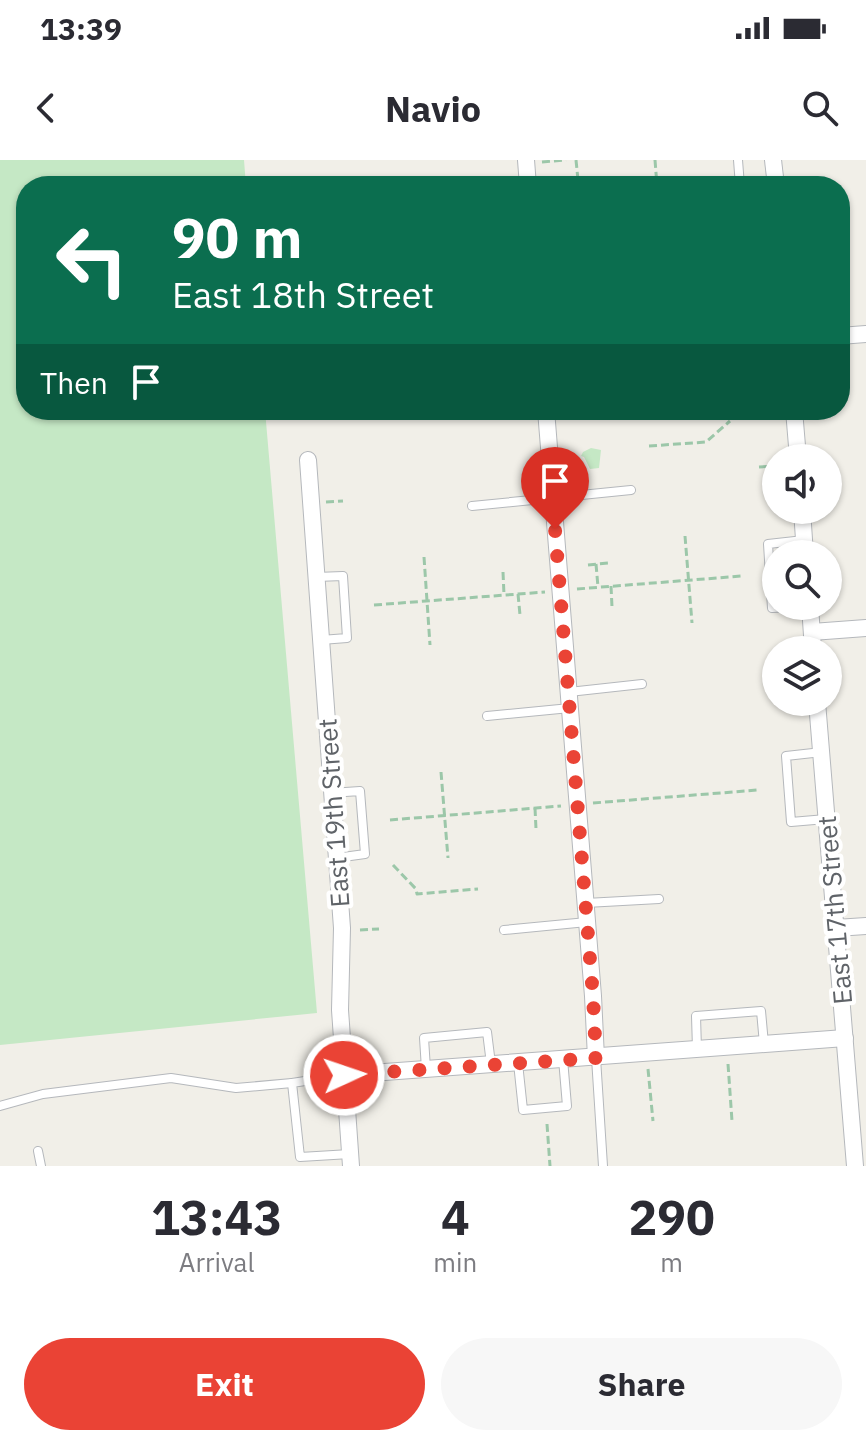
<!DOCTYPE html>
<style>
:root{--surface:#fff;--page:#f7f7f7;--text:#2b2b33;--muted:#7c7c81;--accent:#ea4335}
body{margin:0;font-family:"IBM Plex Sans",sans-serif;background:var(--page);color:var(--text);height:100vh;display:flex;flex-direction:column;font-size:30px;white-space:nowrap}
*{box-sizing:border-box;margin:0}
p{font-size:26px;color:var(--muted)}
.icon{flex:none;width:44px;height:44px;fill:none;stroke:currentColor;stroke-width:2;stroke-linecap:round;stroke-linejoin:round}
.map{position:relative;height:1006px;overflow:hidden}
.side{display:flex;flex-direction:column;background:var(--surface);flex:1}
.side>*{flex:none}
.guide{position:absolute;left:16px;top:16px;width:834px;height:244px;border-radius:32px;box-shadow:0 2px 6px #0004;background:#0b6e4f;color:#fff;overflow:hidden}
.tools{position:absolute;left:762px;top:284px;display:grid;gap:16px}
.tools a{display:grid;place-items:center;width:80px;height:80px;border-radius:50%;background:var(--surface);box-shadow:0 2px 6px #0004;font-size:40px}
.pin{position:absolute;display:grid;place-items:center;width:68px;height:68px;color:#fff;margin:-82px -34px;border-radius:50% 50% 50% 0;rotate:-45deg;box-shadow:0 0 8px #0007}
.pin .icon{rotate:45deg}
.me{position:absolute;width:88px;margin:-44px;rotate:87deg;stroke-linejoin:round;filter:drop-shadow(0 0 6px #0008)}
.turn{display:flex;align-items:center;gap:28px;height:168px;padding:0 24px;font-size:36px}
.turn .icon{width:104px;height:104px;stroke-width:2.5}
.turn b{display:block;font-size:56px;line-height:68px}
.then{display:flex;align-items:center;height:76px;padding:0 24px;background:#0003;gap:16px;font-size:30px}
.eta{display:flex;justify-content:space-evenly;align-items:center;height:136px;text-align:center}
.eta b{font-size:48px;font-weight:700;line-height:56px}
.primary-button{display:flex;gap:16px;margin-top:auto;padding:16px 24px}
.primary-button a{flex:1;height:92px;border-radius:48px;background:var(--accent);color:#fff;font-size:32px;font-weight:700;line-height:92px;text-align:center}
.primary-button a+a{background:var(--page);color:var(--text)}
.status{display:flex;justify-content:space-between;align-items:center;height:56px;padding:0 40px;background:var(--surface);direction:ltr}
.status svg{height:22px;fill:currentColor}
header{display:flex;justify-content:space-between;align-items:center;height:104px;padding:0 24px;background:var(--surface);font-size:36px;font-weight:700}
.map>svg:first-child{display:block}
.green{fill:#c5e8c5}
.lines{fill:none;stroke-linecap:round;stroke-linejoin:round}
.service-casing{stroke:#b5b8bc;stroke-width:10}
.minor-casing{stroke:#b5b8bc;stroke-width:18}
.path{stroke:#9cc7a9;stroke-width:3;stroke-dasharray:8 4;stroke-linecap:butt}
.service{stroke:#fff;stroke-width:8}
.minor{stroke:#fff;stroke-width:16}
.route{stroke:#ea4335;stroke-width:14;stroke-dasharray:0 25.2}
.labels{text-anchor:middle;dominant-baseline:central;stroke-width:8;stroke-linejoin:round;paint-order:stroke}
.street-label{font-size:26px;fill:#5f6368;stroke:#fff}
</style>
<div class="status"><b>13:39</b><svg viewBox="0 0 49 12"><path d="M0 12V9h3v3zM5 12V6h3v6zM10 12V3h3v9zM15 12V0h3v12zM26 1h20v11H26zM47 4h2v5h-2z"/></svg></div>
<header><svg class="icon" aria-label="back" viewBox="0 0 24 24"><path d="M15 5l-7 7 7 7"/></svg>Navio<svg class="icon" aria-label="search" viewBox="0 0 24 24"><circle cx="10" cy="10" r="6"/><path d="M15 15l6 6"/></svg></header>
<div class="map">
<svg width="866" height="1006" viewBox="0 0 866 1006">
<rect width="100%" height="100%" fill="#f1efe8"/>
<g class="green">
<polygon points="0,0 244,0 246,26 26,26 26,250 265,250 317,853 0,885"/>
<polygon points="591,288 601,290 599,308 590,309 584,297 581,296 583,292"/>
</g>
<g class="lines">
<defs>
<g id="service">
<polyline points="738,0 740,26"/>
<polyline points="758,250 759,252 780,250"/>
<polyline points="472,346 631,330"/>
<polyline points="804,380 768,384 772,448 808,446"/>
<polyline points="316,417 343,416 347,478 321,480"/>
<polyline points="569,532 642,524"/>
<polyline points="487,556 570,548"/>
<polyline points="822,592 786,596 791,662 826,659"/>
<polyline points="331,633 360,631 365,694 336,698"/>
<polyline points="586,743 659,739"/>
<polyline points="504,770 587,762"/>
<polyline points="697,889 696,856 761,851 764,884"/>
<polyline points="596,898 603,1006"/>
<polyline points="518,903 523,950 567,946 563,899"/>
<polyline points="426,909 424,878 487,872 491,904"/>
<polyline points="344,915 292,923 300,997 350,994"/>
<polyline points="0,946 43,934 171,918 236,928 292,923"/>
<polyline points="38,991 41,1006"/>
</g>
<g id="minor">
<polyline points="526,0 528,26"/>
<polyline points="773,0 776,26"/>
<polyline points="840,176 866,174"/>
<polyline points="546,250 593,836 596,898"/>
<polyline points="794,250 798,298"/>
<polyline points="308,300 342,768 340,850 351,1006"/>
<polyline points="802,350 805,394"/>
<polyline points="810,446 813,490"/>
<polyline points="812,472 866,468"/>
<polyline points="817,542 855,1006"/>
<polyline points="836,768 866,766"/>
<polyline points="344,915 845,878"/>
</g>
</defs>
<use href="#service" class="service-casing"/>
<use href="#minor" class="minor-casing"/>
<g class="path">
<polyline points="576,0 578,20"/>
<polyline points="655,0 657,26"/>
<polyline points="542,2 566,0"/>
<polyline points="649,286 706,282 730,261"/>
<polyline points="759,307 776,306"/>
<polyline points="326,342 343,341"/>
<polyline points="685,376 692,463"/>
<polyline points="424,397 430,485"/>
<polyline points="596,404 598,427"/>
<polyline points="588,405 609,403"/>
<polyline points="503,412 504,435"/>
<polyline points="611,426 612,447"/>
<polyline points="577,429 742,416"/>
<polyline points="518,434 520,455"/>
<polyline points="374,445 545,432"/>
<polyline points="441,612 448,698"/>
<polyline points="593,643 758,630"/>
<polyline points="535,648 536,669"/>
<polyline points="390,660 561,646"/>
<polyline points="393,705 416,729 417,734 478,729"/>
<polyline points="360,770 379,769"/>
<polyline points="728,904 732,961"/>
<polyline points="648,909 653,961"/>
<polyline points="547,964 550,1006"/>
</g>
<use href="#service" class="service"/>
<use href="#minor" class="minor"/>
</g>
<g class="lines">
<polyline class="route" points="344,915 596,898 593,836 555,369"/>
</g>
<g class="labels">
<g class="street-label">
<text transform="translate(333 653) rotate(-94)">East 19th Street</text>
<text transform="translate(834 750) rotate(-95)">East 17th Street</text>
</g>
</g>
</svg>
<div class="tools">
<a><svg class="icon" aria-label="sound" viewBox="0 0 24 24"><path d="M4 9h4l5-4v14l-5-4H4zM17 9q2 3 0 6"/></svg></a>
<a><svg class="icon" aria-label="search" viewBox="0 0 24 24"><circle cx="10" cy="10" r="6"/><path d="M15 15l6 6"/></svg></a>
<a><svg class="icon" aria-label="layers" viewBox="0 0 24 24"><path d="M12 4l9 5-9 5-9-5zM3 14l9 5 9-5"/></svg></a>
</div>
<div class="pin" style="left:555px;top:369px;background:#d93025"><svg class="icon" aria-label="arrive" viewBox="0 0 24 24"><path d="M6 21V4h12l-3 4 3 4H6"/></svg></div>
<svg class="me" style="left:344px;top:915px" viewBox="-20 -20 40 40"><circle r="17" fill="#ea4335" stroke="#fff" stroke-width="3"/><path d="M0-11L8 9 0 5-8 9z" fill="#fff"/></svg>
<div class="guide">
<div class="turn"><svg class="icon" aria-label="left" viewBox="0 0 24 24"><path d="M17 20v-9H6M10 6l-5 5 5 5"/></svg><div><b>90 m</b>East 18th Street</div></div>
<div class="then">Then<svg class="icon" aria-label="arrive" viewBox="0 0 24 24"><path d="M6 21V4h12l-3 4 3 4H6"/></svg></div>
</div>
</div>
<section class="side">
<div class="eta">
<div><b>13:43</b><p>Arrival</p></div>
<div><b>4</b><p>min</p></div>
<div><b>290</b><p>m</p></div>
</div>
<div class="primary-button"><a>Exit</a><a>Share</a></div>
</section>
